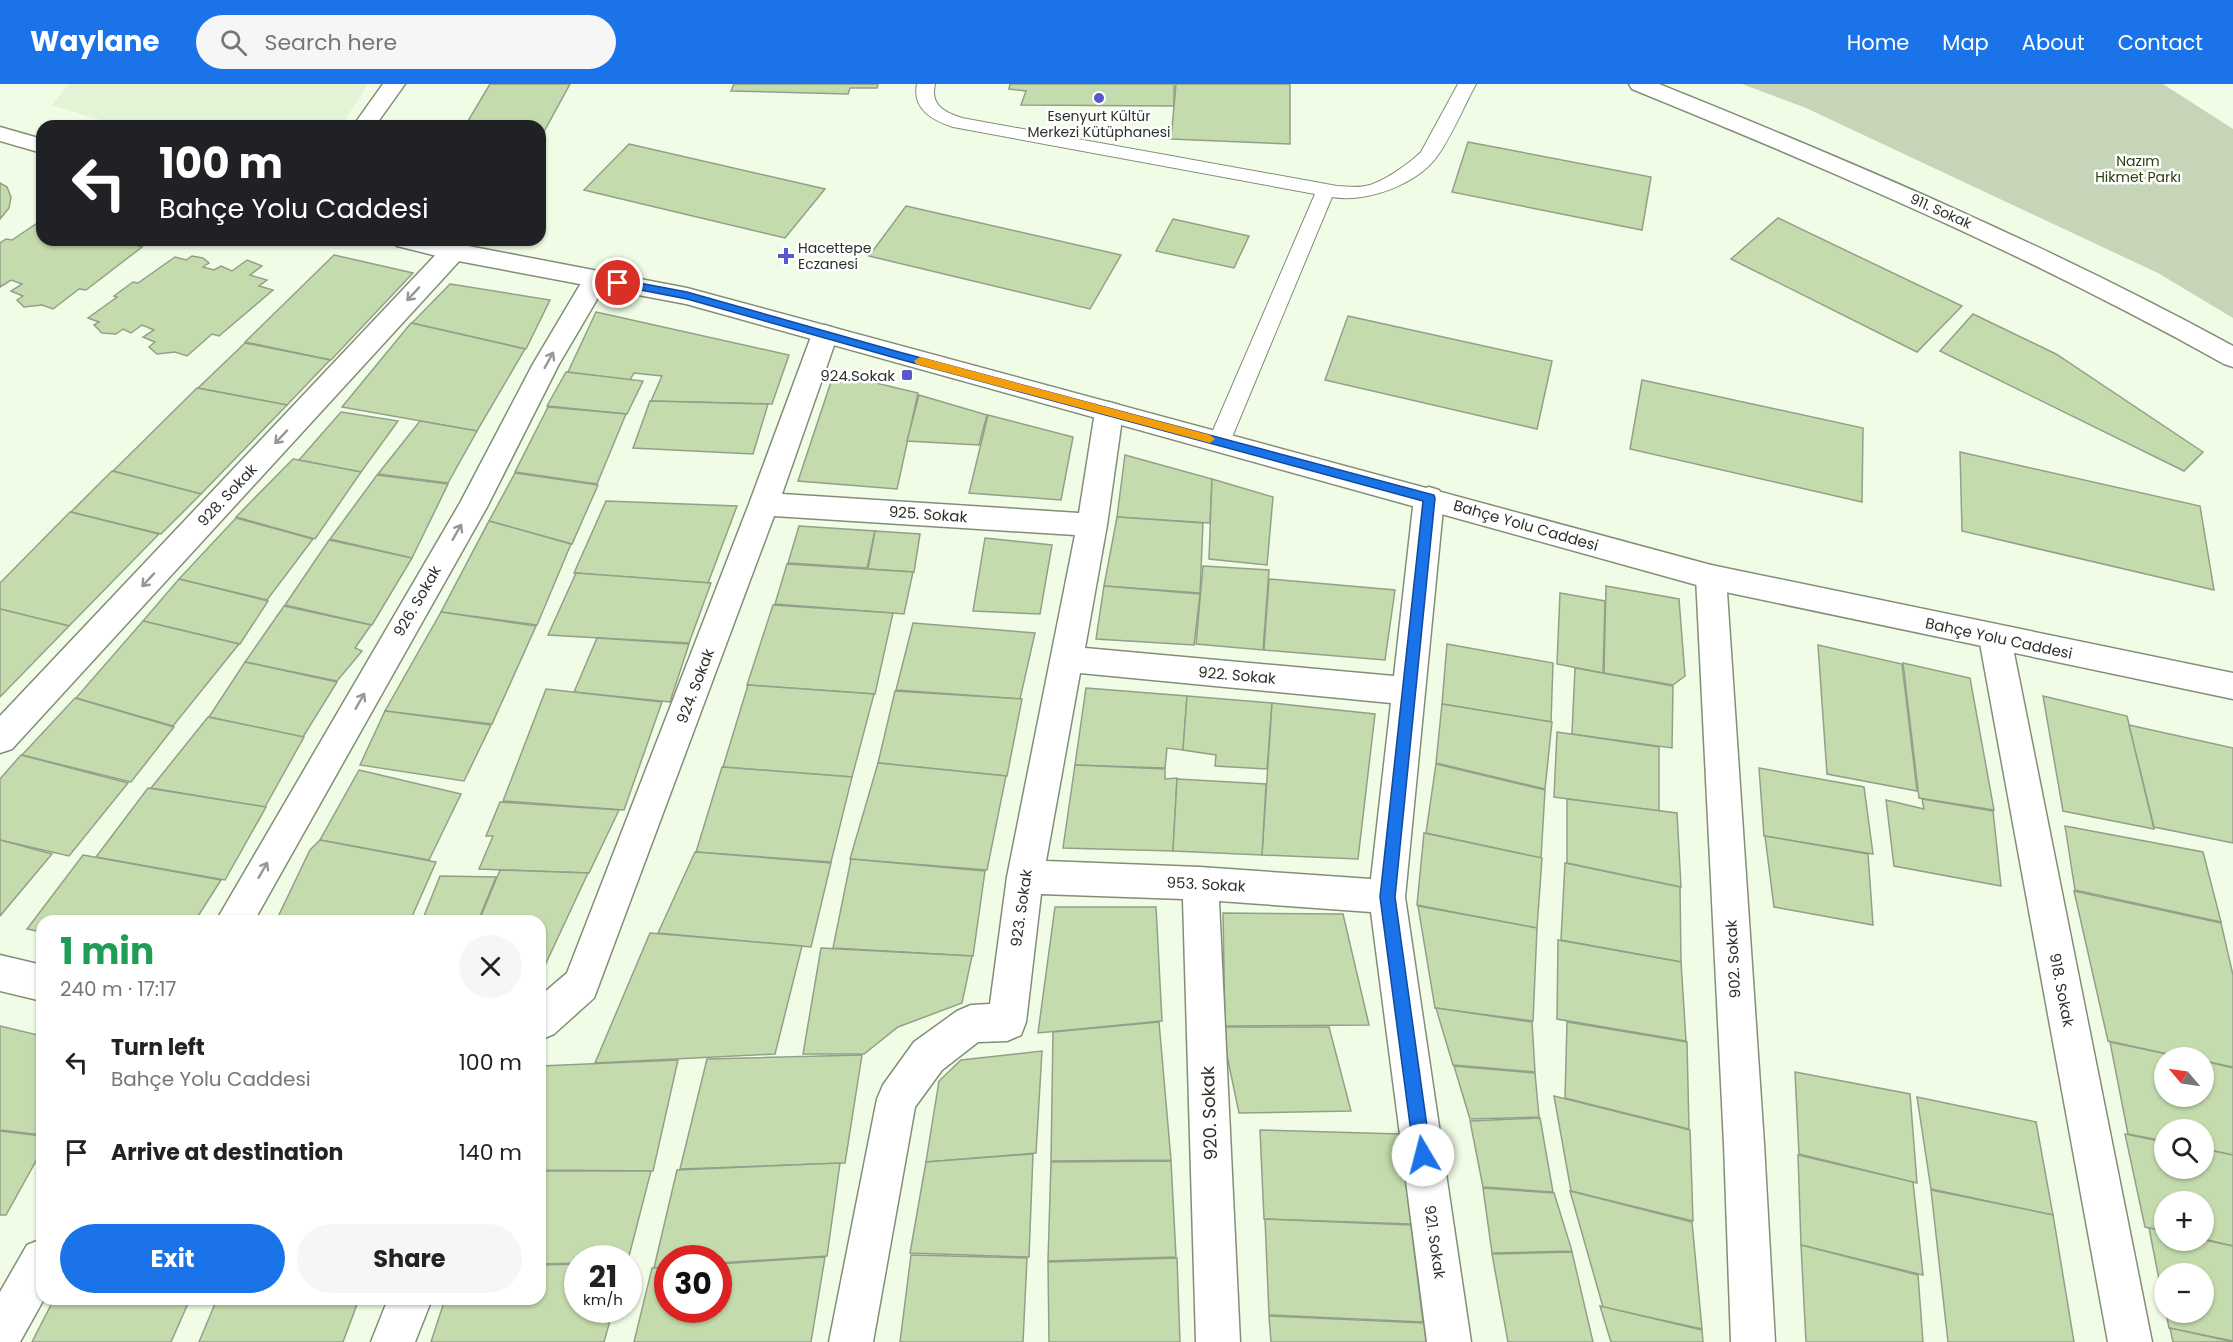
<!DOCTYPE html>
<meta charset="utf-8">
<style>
:root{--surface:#fff;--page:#f6f6f6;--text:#222;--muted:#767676;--accent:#1a73e8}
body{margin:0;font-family:Poppins,sans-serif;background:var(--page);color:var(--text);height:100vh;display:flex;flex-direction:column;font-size:22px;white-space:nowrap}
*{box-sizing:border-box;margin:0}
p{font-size:20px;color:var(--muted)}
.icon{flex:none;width:33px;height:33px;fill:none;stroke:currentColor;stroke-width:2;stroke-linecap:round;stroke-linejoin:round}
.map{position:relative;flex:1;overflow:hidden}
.sheet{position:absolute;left:36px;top:831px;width:510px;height:390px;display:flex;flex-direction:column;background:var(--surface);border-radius:18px;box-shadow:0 2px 4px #0004}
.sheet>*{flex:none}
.guide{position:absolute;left:36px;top:36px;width:510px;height:126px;border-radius:18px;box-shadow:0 2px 4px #0004;background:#202124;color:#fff;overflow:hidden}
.needle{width:39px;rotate:299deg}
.tools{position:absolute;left:2154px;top:963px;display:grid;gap:12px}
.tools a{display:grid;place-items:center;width:60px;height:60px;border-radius:50%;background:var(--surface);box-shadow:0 2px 4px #0004;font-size:30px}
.speed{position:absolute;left:564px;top:1161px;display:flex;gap:12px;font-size:30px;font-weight:700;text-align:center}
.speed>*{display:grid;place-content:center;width:78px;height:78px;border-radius:50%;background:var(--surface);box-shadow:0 2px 4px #0004;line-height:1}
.speed small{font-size:15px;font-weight:400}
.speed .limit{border:9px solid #d22;background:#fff;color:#111}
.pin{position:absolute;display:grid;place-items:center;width:51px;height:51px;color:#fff;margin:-26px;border:3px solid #fff;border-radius:50%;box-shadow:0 2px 6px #0007}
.me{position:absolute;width:66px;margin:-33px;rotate:352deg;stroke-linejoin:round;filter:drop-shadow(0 0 4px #0008)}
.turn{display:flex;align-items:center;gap:21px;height:126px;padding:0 24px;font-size:27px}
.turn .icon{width:78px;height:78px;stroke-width:2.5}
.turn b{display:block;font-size:42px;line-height:51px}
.round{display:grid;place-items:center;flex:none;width:63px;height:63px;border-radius:32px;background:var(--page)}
.headline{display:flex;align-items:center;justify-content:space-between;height:102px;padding:0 24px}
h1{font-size:36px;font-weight:700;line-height:45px;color:#1e9e55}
.action{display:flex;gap:12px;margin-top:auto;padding:12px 24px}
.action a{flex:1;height:69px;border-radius:36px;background:var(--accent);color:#fff;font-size:24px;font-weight:700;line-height:69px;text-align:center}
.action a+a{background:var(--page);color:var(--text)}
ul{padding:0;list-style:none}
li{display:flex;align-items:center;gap:18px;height:90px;padding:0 24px}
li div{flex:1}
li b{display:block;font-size:22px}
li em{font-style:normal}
header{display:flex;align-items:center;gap:36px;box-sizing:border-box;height:84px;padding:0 30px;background:var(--accent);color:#fff}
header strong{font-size:28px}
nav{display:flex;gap:33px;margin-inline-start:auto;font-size:21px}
.search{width:420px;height:54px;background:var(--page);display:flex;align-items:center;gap:15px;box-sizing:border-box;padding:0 21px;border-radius:33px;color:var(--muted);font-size:22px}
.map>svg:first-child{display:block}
.built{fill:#e3f3d5}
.green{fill:#c6d5b8}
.building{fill:#c4dcad;stroke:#949f89;stroke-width:1.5}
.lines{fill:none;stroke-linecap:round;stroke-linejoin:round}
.service-casing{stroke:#838e79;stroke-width:2}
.minor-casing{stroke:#838e79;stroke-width:3}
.tertiary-casing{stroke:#838e79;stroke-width:3}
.service{fill:#fff;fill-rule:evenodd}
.minor{fill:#fff;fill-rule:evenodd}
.tertiary{fill:#fff;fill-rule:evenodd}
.oneway{stroke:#969894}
.route{fill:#1a73e8;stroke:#114b97;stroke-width:1.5}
.slow{fill:#f59e0b}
.poi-dot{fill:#5a56ce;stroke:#fff;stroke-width:2}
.labels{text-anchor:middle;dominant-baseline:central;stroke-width:5;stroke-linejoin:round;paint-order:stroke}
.far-poi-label{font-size:14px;fill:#2c3128;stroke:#fff}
.far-park-label{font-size:14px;fill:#2b400f;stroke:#fff}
.far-street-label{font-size:14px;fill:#2c3128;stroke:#fff}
.poi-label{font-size:15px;fill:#2c3128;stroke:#fff;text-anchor:end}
.street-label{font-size:15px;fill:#2c3128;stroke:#fff}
.near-street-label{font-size:18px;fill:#2c3128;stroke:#fff}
</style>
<header>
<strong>Waylane</strong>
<div class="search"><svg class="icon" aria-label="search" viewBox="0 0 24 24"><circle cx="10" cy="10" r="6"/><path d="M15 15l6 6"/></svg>Search here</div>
<nav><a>Home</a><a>Map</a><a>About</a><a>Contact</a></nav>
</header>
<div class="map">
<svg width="2233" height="1258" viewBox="0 0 2233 1258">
<rect width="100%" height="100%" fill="#f0fce5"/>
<polygon class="built" points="69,0 368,0 341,42 120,42 52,21"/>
<polygon class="green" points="1742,0 2163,0 2233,45 2233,234 2158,189 1806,24"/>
<g class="building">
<polygon points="490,0 570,0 540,55 540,42 465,42"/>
<polygon points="734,0 878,0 877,4 850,4 848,10 731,7"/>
<polygon points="1010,0 1174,0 1174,22 1021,21 1026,7 1009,5"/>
<polygon points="1176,0 1290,0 1290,60 1171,55"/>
<polygon points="1468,58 1651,93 1642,146 1452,108"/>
<polygon points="629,60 825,105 785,154 584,106"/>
<polygon points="0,99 7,103 11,113 9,124 0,135"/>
<polygon points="906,122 1121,171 1090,225 869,172"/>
<polygon points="1778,134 1962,222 1917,268 1731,175"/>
<polygon points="1173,135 1249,152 1234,184 1156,167"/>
<polygon points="42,136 42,156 134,156 129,159 142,163 86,206 79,205 53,225 42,221 24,223 17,216 23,212 11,207 22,200 11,196 0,203 0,159 6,155 12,156"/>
<polygon points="334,171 413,189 331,276 245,258"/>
<polygon points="192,172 203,174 209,179 203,183 214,186 221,182 232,187 247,176 262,182 250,191 267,196 259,202 273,206 219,252 212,250 187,272 175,268 157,270 149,263 155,258 143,253 154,246 142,241 131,249 123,245 116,250 102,249 94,241 99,238 88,234 117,213 114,212 133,198 138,199 175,173 186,176"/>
<polygon points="450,200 550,216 526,265 412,239"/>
<polygon points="596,228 789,271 772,320 651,317 662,292 634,289 630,296 568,288"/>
<polygon points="1973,230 2056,270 2203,368 2184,387 1940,267"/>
<polygon points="1348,232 1552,277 1537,345 1325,296"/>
<polygon points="411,239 525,265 477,347 342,323"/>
<polygon points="245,259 330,276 287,321 198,304"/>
<polygon points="566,288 643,297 627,330 547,322"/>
<polygon points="834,289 918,309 897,405 798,397"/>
<polygon points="1642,296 1863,344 1862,418 1630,365"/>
<polygon points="197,304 287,321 201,410 113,387"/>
<polygon points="919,311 987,331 979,361 907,357"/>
<polygon points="650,317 768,320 753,370 633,364"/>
<polygon points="548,323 626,330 597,400 515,388"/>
<polygon points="341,328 398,337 361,388 299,376"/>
<polygon points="988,331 1073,353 1061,416 969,409"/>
<polygon points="420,337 477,347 448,399 378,390"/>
<polygon points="1960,368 2200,422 2214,506 1962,447"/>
<polygon points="1125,371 1212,395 1210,439 1117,433"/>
<polygon points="293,375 361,388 315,455 236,433"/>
<polygon points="112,387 201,410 161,450 71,428"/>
<polygon points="515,389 598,401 572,460 489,437"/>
<polygon points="377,391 448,400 412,474 330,455"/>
<polygon points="1212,395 1273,413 1267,481 1209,475"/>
<polygon points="606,417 737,422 708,499 574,489"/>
<polygon points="70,428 159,450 69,542 0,525 0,499"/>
<polygon points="1117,433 1203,439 1200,509 1104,502"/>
<polygon points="236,434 313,455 267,516 179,495"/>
<polygon points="489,437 571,460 537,541 441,528"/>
<polygon points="799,442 875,447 867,484 788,479"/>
<polygon points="875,447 920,450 914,488 868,485"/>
<polygon points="985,454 1052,461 1040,530 973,527"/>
<polygon points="329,456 412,474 372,541 285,521"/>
<polygon points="787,480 913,488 904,530 775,520"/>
<polygon points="1203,482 1269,486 1263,566 1196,560"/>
<polygon points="576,489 711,499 689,559 548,551"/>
<polygon points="179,495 268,517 240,560 143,537"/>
<polygon points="1269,495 1395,506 1385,576 1264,566"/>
<polygon points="1104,502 1200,510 1194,561 1096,555"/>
<polygon points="1606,502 1679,515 1685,592 1673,601 1604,589"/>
<polygon points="1560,509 1605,517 1603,589 1557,580"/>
<polygon points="773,521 893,529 875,610 747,601"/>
<polygon points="284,522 371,541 355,564 362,567 337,597 245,578"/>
<polygon points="0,525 69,542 0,613"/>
<polygon points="441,528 536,542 492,640 385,627"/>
<polygon points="143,537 239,560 173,642 76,614"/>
<polygon points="913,539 1035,549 1020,615 896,606"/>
<polygon points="597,554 689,560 670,618 574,608"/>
<polygon points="1447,560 1553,579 1551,638 1442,620"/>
<polygon points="1818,561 1902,580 1917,707 1827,690"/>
<polygon points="245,578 337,598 303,653 209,633"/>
<polygon points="1903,579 1970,594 1994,726 1919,714"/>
<polygon points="1575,584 1673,602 1672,664 1572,650"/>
<polygon points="748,601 874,610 852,693 723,683"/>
<polygon points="1086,604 1187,612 1183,666 1167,664 1165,684 1075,681"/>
<polygon points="546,605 662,618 624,726 503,717"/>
<polygon points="895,607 1022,615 1007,692 878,679"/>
<polygon points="1187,612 1272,619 1267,685 1215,682 1216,671 1183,666"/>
<polygon points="2043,612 2127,632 2154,745 2063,727"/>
<polygon points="75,614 174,643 131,698 22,671"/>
<polygon points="1272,619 1375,630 1358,775 1262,771"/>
<polygon points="1442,620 1552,638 1545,705 1436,679"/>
<polygon points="385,627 491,641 464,697 360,681"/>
<polygon points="208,633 304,653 265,723 151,704"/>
<polygon points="2129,641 2233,664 2233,759 2154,743"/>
<polygon points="1557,648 1659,663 1659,727 1554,713"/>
<polygon points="21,671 128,699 69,772 0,756 0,695"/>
<polygon points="878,679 1006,692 987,786 850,775"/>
<polygon points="1436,680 1545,706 1541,774 1426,749"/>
<polygon points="1075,681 1165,685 1165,695 1177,694 1173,767 1063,764"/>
<polygon points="722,683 852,693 831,778 696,768"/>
<polygon points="1759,684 1864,703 1873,770 1764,752"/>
<polygon points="359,686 461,710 429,776 320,756"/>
<polygon points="1177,695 1266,700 1262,771 1173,767"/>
<polygon points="148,704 266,723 225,796 96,773"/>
<polygon points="1567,715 1677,729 1681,803 1567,779"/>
<polygon points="1922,715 1993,727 2001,802 1894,782 1886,716 1924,725"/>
<polygon points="500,718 619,726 589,789 479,785 493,752 486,752"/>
<polygon points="2065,742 2203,768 2221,838 2075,806"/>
<polygon points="1424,749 1542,774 1537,844 1417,821"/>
<polygon points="1765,752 1868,770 1873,841 1774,823"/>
<polygon points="0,756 52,770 0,832"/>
<polygon points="320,756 436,778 410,837 276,837 310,766"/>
<polygon points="695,768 831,779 811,863 658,849"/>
<polygon points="83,771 221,796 195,837 42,837 42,848 27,845"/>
<polygon points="851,775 985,787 973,872 833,864"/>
<polygon points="1565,779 1680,803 1681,878 1561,856"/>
<polygon points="500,786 588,789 540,892 540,837 479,837"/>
<polygon points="440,792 496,793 478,837 422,837"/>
<polygon points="2074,807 2221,839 2233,891 2233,983 2204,977 2204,974 2186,974 2108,957"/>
<polygon points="1418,822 1537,844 1533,937 1435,924"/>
<polygon points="1055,823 1156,823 1162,937 1038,949"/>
<polygon points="1223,829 1343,830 1369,941 1225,942"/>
<polygon points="650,849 802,862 775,970 595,979"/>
<polygon points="1558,856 1681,878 1686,957 1557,935"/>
<polygon points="821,864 972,872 962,919 898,943 864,970 803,970"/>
<polygon points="1436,924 1532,938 1535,988 1453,981"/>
<polygon points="1159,938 1171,1076 1051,1077 1053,948"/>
<polygon points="1567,938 1687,958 1689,1045 1565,1014"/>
<polygon points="0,942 42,952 42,1051 0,1046"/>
<polygon points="1221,943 1329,943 1351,1027 1239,1029"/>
<polygon points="2110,958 2185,974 2164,974 2164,1012 2204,1012 2204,977 2233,984 2233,1071 2204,1065 2204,1046 2164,1046 2164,1057 2128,1050"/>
<polygon points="1042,967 1036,1069 926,1078 939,997 961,976"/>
<polygon points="862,971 845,1079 680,1085 707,975"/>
<polygon points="678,976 653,1087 540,1086 541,982"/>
<polygon points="1454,982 1535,989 1539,1033 1470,1035"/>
<polygon points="1795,988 1910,1010 1917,1099 1799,1070"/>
<polygon points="1554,1012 1690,1046 1693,1137 1571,1107"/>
<polygon points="1917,1013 2036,1038 2053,1131 1931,1105"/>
<polygon points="1540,1034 1553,1108 1483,1103 1470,1037"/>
<polygon points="1260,1046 1400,1050 1411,1140 1264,1135"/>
<polygon points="0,1047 42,1052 42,1066 6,1131 0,1131"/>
<polygon points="2125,1050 2164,1058 2164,1084 2204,1084 2204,1065 2233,1071 2233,1162 2204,1155 2204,1118 2164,1118 2164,1147 2145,1143"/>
<polygon points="1033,1070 1029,1173 910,1169 926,1078"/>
<polygon points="1798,1071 1913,1098 1923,1191 1801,1161"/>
<polygon points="1171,1077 1176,1173 1048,1177 1051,1078"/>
<polygon points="840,1079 827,1172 718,1179 718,1174 668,1174 668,1183 654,1184 677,1086"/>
<polygon points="540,1087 651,1087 628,1176 578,1174 578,1179 540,1180"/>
<polygon points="1483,1104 1554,1109 1572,1167 1492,1169"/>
<polygon points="1931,1106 2053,1131 2074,1258 1948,1258"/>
<polygon points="1570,1107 1692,1138 1702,1245 1603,1223"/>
<polygon points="1265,1135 1411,1141 1423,1238 1269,1231"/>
<polygon points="2149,1144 2164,1147 2164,1156 2204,1156 2233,1162 2233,1257 2169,1244 2166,1228 2204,1228 2204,1190 2164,1190 2164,1221"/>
<polygon points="1801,1161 1918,1191 1923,1258 1806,1258"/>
<polygon points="1572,1168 1593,1258 1508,1258 1492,1170"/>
<polygon points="911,1171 1027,1174 1023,1258 900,1258"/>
<polygon points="825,1173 811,1258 634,1258 652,1184 668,1183 668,1226 718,1226 718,1180"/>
<polygon points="1177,1174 1180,1258 1049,1258 1048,1178"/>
<polygon points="578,1180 578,1226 613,1226 604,1258 431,1258 445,1215 540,1215 540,1181"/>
<polygon points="54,1215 190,1215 171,1258 32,1258"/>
<polygon points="217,1215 359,1215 343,1258 199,1258"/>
<polygon points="1600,1222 1702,1246 1703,1258 1611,1258"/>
<polygon points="1269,1232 1424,1239 1426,1258 1271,1258"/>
<polygon points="2170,1244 2233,1258 2173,1258"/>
</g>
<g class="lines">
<defs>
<path id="service" d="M 917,0 L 935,0 C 930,21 944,28 962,34 L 1337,102 C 1346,102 1356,104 1365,102 C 1381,100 1410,79 1421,68 L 1458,0 L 1476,0 C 1463,24 1452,52 1436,74 C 1415,101 1366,119 1332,113 L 1230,358 L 1227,364 L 1219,366 L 1211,364 L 1208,358 L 1315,110 L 953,43 C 932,36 912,25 917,0 Z"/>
<g id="minor">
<polygon points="383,0 405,0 375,42 353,42"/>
<polygon points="453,160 462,162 465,168 462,174 12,665 0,669 0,632 444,162"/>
<polygon points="596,187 605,189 609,195 559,280 487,423 254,837 216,837 460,419 533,280 587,189"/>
<path d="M 825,241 L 834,244 L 838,250 L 782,410 L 1079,429 L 1095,328 L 1099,321 L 1109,318 L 1119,321 L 1123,328 L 1107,441 L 1085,564 L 1394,592 L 1414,414 L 1419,406 L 1429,403 L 1439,406 L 1444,414 L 1405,813 L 1471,1258 L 1427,1258 L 1371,828 L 1219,817 L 1240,1258 L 1196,1258 L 1183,815 L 1041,810 L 1026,938 L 1021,951 L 1007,957 L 978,958 L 942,986 L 915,1023 L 873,1258 L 829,1258 L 877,1015 L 883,1001 L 914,958 L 957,927 L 971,921 L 990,920 L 1007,793 L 1075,451 L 774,432 L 594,914 L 554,950 L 540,956 L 540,912 L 567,889 L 749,420 L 812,250 L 816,244 ZM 1080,589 L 1391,619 L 1371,795 L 1200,783 L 1046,777 Z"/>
<polygon points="1711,481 1722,485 1726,493 1764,1060 1775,1258 1731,1258 1724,1060 1696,493 1700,485"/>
<polygon points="1995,541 2006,545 2011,554 2152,1258 2108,1258 1979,554 1984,545"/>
<polygon points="0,871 42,881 42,917 0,907"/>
<polygon points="42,1155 44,1215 20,1258 0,1258 0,1208 27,1161"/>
<polygon points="388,1215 432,1215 415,1258 371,1258"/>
</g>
<g id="tertiary">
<path d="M 1629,0 L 1659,0 C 1855,79 2048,161 2233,262 L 2233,283 L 2224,280 C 2033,173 1834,87 1632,5 Z"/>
<polygon points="0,43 42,55 42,69 0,57"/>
<polygon points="394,156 437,156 687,204 1711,481 2233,589 2233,615 1711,505 686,220 453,176 397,162"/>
</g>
</defs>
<use href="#service" class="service-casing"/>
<use href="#minor" class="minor-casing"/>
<use href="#tertiary" class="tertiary-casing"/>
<use href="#service" class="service"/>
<use href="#minor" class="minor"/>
<use href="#tertiary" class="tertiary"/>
</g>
<defs><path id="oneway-shaft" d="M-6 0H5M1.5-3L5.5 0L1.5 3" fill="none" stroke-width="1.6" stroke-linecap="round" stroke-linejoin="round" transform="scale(1.5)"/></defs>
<g class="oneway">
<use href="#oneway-shaft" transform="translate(413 210) rotate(133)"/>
<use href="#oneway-shaft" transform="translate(549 276) rotate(-61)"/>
<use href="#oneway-shaft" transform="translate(281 353) rotate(133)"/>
<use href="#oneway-shaft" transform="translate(457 448) rotate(-60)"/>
<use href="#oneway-shaft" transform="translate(148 496) rotate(133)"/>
<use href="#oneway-shaft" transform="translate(360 617) rotate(-60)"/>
<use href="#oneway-shaft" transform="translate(263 786) rotate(-60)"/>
</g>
<polygon class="route" points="618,195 687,208 899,268 1434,411 1435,414 1395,813 1431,1071 1429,1076 1423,1079 1417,1076 1414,1071 1380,813 1423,417 899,275 687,215 615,201 613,199"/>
<polygon class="slow" points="920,273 1210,351 1215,355 1210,359 916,280 914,277"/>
<g class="poi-dot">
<circle cx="1099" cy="14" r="6"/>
<path d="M783 163h6v6h6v6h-6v6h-6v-6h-6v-6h6z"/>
<rect x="901" y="285" width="12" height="12" rx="3"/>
</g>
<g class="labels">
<g class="far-poi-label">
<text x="1099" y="32">Esenyurt Kültür<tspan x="1099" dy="16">Merkezi Kütüphanesi</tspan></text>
<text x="798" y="164" text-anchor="start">Hacettepe<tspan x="798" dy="16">Eczanesi</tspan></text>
</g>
<g class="far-park-label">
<text x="2138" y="77">Nazım<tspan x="2138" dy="16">Hikmet Parkı</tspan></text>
</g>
<g class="far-street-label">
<text transform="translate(1941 127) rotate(24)">911. Sokak</text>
</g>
<g class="poi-label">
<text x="895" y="291">924.Sokak</text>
</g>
<g class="street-label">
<text transform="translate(227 411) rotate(-47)">928. Sokak</text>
<text transform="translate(928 430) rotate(4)">925. Sokak</text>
<text transform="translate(1526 441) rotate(16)">Bahçe Yolu Caddesi</text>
<text transform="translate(417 517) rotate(-60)">926. Sokak</text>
<text transform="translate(1999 554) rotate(12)">Bahçe Yolu Caddesi</text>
<text transform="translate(1237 591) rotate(5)">922. Sokak</text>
<text transform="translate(695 602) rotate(-69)">924. Sokak</text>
<text transform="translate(1206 800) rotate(3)">953. Sokak</text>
<text transform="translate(1021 824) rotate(-82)">923. Sokak</text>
<text transform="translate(1733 875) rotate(-93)">902. Sokak</text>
<text transform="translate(2062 906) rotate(79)">918. Sokak</text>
<text transform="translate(1435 1158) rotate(82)">921. Sokak</text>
</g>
<g class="near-street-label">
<text transform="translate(1209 1029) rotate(-92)">920. Sokak</text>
</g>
</g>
</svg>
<div class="tools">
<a><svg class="needle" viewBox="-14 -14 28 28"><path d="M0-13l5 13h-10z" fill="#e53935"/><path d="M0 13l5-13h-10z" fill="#767676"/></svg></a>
<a><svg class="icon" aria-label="search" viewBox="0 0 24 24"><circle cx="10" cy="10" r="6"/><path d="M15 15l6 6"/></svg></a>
<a>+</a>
<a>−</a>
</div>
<div class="speed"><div>21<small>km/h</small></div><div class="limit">30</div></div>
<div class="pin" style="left:618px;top:199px;background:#d93025"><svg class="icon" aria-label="arrive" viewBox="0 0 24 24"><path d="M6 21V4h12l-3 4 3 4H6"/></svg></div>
<svg class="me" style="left:1423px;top:1071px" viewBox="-20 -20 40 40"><circle r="19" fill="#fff"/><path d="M0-13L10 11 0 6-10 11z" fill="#1a73e8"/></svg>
<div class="guide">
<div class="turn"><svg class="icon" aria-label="left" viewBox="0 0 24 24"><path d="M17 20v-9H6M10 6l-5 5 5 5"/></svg><div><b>100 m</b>Bahçe Yolu Caddesi</div></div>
</div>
<section class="sheet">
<div class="headline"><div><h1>1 min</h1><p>240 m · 17:17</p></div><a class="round"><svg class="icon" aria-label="close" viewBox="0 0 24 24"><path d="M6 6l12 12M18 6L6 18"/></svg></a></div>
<ul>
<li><svg class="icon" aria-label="left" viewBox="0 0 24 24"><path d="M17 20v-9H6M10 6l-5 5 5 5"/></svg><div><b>Turn left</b><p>Bahçe Yolu Caddesi</p></div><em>100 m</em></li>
<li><svg class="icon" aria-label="arrive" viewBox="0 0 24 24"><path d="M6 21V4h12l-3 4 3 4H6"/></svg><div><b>Arrive at destination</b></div><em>140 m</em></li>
</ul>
<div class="action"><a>Exit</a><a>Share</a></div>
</section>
</div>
